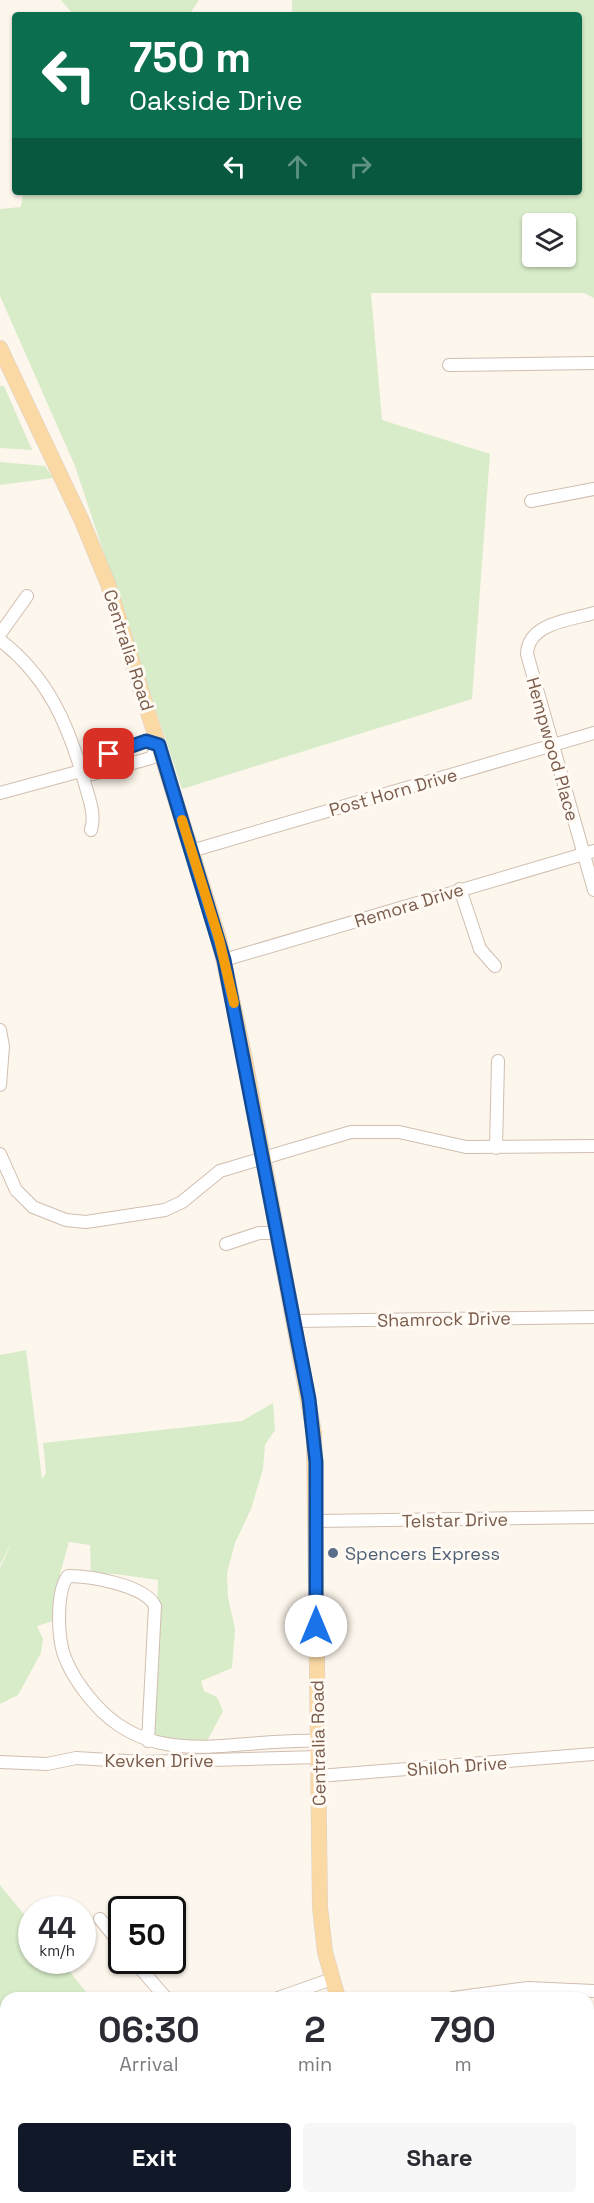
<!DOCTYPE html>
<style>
:root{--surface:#fff;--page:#f7f7f7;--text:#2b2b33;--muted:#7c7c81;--accent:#111827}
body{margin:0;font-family:"Space Grotesk",sans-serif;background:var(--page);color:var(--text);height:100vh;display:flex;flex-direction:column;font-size:22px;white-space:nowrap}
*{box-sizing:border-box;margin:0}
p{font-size:20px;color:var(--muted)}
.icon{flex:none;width:33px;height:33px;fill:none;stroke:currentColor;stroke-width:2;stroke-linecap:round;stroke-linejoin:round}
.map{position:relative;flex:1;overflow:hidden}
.side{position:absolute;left:0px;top:1992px;width:594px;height:212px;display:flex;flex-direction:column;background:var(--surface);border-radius:18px 18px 0 0;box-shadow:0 2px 4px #0004}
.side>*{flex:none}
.top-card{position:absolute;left:12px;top:12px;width:570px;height:183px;border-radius:6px;box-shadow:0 2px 4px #0004;background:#0b6e4f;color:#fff;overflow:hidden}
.buttons{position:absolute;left:522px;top:213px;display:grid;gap:12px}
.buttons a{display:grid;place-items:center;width:54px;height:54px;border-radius:6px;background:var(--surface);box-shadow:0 2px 4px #0004;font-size:30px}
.speed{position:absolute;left:18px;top:1896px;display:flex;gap:12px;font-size:30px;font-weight:700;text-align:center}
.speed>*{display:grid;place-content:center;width:78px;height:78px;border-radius:50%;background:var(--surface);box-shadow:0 2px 4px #0004;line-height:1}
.speed small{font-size:15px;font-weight:400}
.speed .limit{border:3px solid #111;border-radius:9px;background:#fff;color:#111}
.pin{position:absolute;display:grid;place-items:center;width:51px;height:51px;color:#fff;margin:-26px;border-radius:12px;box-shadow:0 3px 9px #0006}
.me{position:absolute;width:66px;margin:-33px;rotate:0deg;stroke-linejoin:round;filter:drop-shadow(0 0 4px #0008)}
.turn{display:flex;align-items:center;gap:21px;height:126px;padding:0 18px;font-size:27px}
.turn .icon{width:78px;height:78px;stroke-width:2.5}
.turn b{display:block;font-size:42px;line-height:51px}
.lanes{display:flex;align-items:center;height:57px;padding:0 18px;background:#0003;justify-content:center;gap:30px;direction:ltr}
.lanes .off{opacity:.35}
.eta{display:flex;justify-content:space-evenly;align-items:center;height:102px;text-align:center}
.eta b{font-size:36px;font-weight:700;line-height:42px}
.cta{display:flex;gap:12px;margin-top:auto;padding:12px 18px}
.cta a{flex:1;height:69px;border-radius:6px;background:var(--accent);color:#fff;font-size:24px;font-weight:700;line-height:69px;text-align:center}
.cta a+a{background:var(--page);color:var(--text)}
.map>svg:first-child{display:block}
.green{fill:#d8ecc9;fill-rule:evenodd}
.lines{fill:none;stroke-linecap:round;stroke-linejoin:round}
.stream{stroke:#a5d3da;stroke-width:2}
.minor-casing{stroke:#d1beb0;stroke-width:14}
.major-casing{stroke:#dad1cd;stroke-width:16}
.minor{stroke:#fff;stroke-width:12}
.major{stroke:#fbd9a5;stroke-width:15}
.route-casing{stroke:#114b97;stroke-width:15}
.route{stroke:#1a73e8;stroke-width:10}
.slow{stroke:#f59e0b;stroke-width:10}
.service-dot{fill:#5c6f8a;stroke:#fffaf3;stroke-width:2}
.labels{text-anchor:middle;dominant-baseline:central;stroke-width:6;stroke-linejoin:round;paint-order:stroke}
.street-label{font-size:18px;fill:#7a5c4d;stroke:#fffaf3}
.service-label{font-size:18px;fill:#4e5e75;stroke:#fffaf3;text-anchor:start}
</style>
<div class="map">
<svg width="594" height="2203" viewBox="0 0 594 2203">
<rect width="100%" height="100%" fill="#fdf6ec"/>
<g class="green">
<polygon points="61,0 199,0 189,15 74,15"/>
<path d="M 292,0 L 594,0 L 594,298 L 584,293 L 371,293 L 382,420 L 490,454 L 472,699 L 182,789 L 75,466 L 0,296 L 0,209 L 21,207 L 23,192 L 579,192 L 579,15 L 292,15 ZM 532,224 L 566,224 L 566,256 L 532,256 Z"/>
<polygon points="0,386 4,386 32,450 0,448"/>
<polygon points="0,462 45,466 53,478 0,485"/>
<polygon points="26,1350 42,1479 46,1473 43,1443 242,1421 273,1403 275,1430 265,1445 263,1469 251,1509 235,1543 227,1573 228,1597 235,1629 232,1668 201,1681 204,1691 217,1697 223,1711 207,1741 173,1743 152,1737 158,1580 115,1574 91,1574 90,1545 69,1542 60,1574 56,1620 37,1626 43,1639 41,1653 18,1695 0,1704 0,1568 14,1538 0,1565 0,1355"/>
<polygon points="0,1885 31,1923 32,1960 61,1961 91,1998 6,1998 6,2198 15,2198 10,2203 0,2203"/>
<polygon points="96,2198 157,2198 155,2203 102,2203"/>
</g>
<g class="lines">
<g class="stream">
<polyline points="0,2037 6,2041"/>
<polyline points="193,2198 199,2203"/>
</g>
<defs>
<g id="minor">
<polyline points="449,365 594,363"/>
<polyline points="531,501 594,489"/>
<path d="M 594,613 C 570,620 528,623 527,654 L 594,890"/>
<polyline points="0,634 27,596"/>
<path d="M 0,640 C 48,677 68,724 84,780 C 88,797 96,813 91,830"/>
<polyline points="0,793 81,771 90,761 146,741 159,745 151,758 93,774 81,771"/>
<polyline points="191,851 594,733"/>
<polyline points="460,889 480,949 495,966"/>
<polyline points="224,960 594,851"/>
<polyline points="0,1030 3,1046 0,1085"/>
<polyline points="496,1148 498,1061"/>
<polyline points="0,1154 16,1190 33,1207 66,1220 86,1222 165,1210 182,1202 220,1171 351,1132 399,1132 466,1147 594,1146"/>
<polyline points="226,1244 259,1233 277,1233"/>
<polyline points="294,1321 594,1317"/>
<polyline points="316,1521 594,1517"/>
<path d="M 148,1741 L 155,1606 C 145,1585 90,1576 68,1576 C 56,1591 58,1634 63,1652 C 69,1671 81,1688 94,1703 C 155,1773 237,1737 318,1741"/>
<polyline points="0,1762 47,1764 76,1758 143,1762 319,1757"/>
<polyline points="319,1776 594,1754"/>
<polyline points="100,1919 122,1946"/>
<polyline points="133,1960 166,1998"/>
<polyline points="278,1998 332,1979"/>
<polyline points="453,1998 528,1988 594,1991"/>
</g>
<g id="major">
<polyline points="0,348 82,521 108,584 219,939 245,1059 314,1433 320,1907 325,1952 338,1998"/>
<polyline points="412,2198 415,2203"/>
</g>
</defs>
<use href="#minor" class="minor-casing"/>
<use href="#major" class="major-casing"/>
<use href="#minor" class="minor"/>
<use href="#major" class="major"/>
</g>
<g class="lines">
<defs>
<polyline id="route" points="109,754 146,741 159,745 224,960 309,1399 316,1462 316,1626"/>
</defs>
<use href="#route" class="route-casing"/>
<use href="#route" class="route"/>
<polyline class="slow" points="182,820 219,939 234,1003"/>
</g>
<circle class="service-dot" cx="333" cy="1553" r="6"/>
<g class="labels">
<g class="street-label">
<text transform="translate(129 650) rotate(72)">Centralia Road</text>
<text transform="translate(553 749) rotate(74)">Hempwood Place</text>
<text transform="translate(393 792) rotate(-16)">Post Horn Drive</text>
<text transform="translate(409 905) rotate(-17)">Remora Drive</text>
<text transform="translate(444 1319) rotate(-1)">Shamrock Drive</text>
<text transform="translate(455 1520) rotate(-1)">Telstar Drive</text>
<text transform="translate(318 1743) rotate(-91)">Centralia Road</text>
<text x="159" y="1760">Kevken Drive</text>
<text transform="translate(457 1766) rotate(-4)">Shiloh Drive</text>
</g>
<g class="service-label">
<text x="345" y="1553">Spencers Express</text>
</g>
</g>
</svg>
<div class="buttons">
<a><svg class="icon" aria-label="layers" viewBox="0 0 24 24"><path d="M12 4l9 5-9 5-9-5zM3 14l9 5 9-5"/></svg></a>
</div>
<div class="speed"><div>44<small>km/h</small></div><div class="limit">50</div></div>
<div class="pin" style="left:109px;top:754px;background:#d93025"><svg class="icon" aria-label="arrive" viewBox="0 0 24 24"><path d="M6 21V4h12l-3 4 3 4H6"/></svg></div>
<svg class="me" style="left:316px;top:1626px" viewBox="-20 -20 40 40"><circle r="19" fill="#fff"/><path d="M0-13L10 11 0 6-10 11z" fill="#1a73e8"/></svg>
<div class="top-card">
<div class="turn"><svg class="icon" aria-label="left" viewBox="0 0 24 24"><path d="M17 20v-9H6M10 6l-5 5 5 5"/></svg><div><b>750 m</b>Oakside Drive</div></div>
<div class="lanes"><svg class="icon" aria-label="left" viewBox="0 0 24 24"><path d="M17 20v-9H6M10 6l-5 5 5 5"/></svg><svg class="icon off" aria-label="ahead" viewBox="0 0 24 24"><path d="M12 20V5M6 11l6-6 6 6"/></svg><svg class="icon off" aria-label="right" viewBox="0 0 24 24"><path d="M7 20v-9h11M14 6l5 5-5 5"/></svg></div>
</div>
<section class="side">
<div class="eta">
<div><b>06:30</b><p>Arrival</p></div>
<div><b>2</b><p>min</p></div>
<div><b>790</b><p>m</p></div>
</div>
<div class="cta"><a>Exit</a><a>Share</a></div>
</section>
</div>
